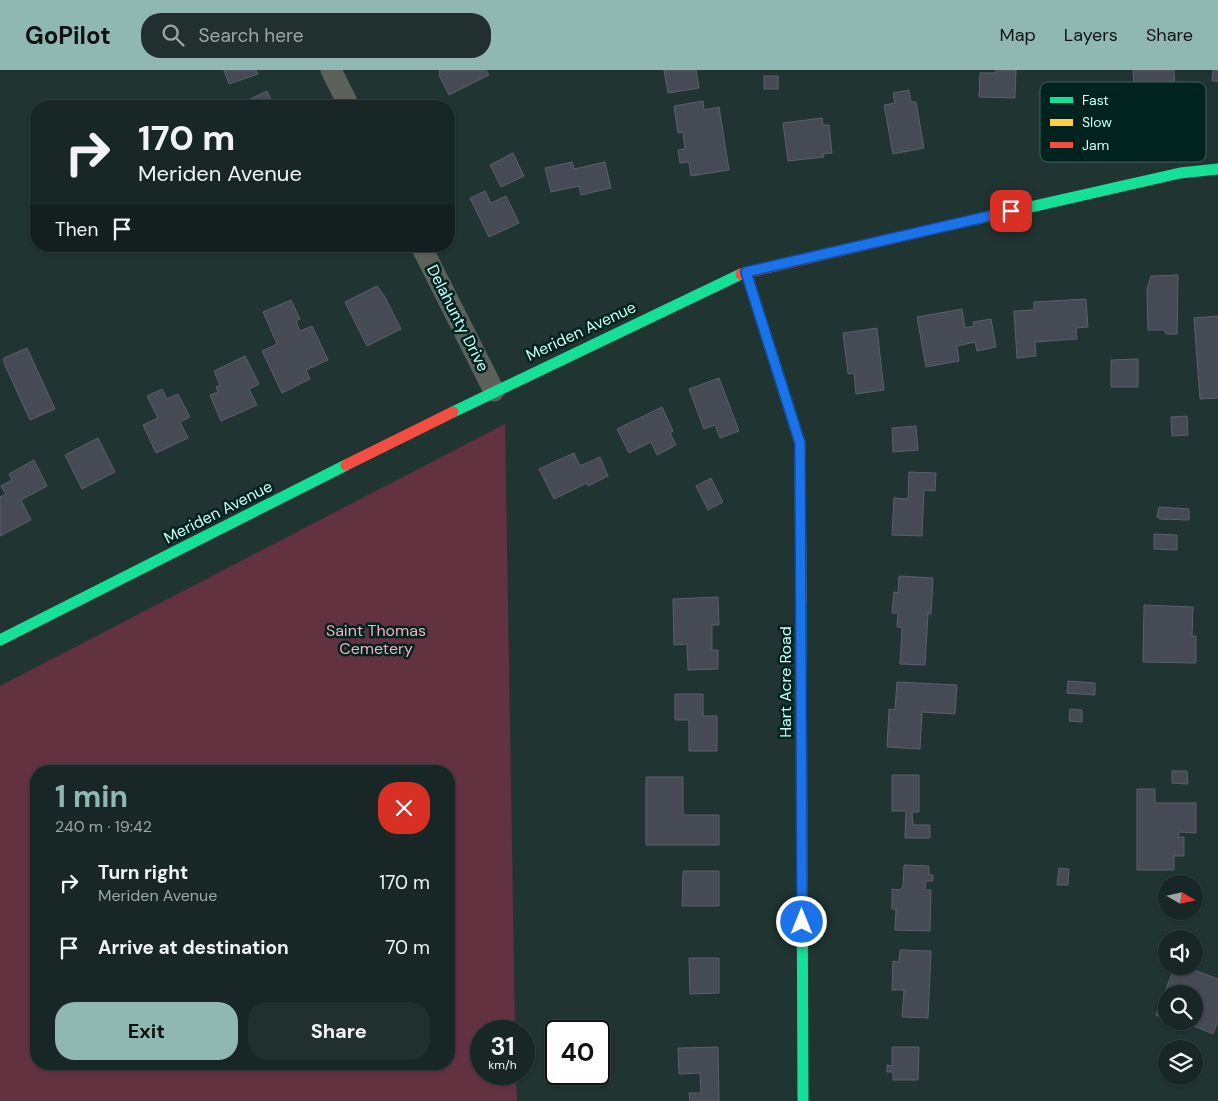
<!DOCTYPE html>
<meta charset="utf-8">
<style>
:root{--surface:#182726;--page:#212f2e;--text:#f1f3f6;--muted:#9fa5a7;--line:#364443;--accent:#90b8b2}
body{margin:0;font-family:"DM Sans",sans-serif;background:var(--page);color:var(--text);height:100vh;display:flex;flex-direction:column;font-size:19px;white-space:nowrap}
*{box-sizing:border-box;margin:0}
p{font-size:16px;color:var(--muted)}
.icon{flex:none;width:28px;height:28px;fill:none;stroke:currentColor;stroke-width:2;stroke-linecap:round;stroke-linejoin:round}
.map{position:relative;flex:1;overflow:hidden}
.sheet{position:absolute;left:30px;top:695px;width:425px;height:305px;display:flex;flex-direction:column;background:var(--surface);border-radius:20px;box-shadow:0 1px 4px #0004,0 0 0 1px var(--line)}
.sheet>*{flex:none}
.guide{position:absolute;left:30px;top:30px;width:425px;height:152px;border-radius:20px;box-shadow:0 1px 4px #0004,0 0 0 1px var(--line);background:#182726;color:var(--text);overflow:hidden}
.needle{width:32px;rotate:99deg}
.fabs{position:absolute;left:1158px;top:805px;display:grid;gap:10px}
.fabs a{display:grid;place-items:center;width:45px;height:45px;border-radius:50%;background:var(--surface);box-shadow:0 1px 4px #0004,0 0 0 1px var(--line);font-size:25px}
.speed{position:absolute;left:470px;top:950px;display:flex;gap:10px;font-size:25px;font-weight:700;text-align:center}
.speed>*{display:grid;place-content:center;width:65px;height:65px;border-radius:50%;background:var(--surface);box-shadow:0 1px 4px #0004,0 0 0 1px var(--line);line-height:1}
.speed small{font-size:12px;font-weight:400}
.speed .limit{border:2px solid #111;border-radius:8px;background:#fff;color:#111}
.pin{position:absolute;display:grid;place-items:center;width:42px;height:42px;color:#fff;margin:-21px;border-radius:10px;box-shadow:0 2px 8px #0006}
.me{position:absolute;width:55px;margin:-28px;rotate:0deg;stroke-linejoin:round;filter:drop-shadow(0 0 4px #0008)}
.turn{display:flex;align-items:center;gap:18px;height:105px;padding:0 25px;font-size:22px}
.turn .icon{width:65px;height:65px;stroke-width:2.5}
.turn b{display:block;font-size:35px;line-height:42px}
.then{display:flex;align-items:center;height:48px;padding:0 25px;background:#0003;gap:10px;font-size:19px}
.round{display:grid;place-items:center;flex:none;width:52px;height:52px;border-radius:20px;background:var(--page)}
.summary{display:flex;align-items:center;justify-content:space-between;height:85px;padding:0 25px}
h1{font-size:30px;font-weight:700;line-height:38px;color:var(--accent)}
.button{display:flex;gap:10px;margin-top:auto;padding:10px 25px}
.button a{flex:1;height:58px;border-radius:20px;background:var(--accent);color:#111;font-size:20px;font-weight:700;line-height:58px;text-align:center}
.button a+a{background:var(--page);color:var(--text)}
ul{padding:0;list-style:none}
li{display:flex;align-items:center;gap:15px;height:65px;padding:0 25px}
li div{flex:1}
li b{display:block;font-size:19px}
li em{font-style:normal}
header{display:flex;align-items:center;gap:30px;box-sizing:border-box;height:70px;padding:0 25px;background:var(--accent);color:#111}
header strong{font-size:24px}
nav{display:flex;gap:28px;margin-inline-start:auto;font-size:18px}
.search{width:350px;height:45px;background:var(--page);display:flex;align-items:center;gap:12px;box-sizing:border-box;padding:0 18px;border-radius:20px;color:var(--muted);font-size:19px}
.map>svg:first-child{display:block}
.green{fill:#633240;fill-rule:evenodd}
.building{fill:#454a55;stroke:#5c5f6c}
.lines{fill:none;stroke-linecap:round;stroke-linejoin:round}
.street{stroke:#5c6159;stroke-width:21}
.fast{stroke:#16e098;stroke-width:11}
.slow{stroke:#ffcf43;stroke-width:11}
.jam{stroke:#f24e42;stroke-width:11}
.route-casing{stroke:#114b97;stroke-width:12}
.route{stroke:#1a73e8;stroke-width:9}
.labels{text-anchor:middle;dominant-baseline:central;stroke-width:5;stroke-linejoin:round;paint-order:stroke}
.street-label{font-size:16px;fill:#ccfff7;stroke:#00231f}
.park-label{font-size:16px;fill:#faadbe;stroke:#00231f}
.key{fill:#00231f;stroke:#3d6560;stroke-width:1}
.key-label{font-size:14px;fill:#ccfff7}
</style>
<header>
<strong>GoPilot</strong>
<div class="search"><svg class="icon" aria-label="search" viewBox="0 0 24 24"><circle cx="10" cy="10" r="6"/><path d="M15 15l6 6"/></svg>Search here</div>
<nav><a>Map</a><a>Layers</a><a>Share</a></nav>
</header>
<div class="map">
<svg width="1218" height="1031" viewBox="0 0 1218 1031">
<rect width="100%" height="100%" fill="#203432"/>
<path class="green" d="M 505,354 L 515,961 L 481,961 L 481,1004 L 516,1004 L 517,1031 L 0,1031 L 0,616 ZM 36,701 L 449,701 L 449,994 L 36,994 Z"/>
<g class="building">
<polygon points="224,0 256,0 258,4 229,14"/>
<polygon points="439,0 486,0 489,5 449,25 439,5 440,4"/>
<polygon points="664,0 696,0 699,18 668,23"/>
<polygon points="996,0 1016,0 1015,28 979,27 980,3 996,3"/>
<polygon points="1133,0 1174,0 1175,24 1153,26 1154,43 1136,44"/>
<polygon points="1213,0 1218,0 1218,11 1212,11"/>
<rect x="764" y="6" width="14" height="13"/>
<polygon points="909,20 911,32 916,32 924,78 893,84 884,35 895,33 893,23"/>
<polygon points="267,21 274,36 236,36"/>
<polygon points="703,31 704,40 719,37 729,100 691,106 689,92 680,93 678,80 685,79 683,62 678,63 674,36"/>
<polygon points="822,48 823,55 829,55 832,83 823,84 824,87 788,91 783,53"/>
<polygon points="513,83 524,106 501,117 490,95"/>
<polygon points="572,92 574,99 605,92 611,118 581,125 579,116 551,122 545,98"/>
<polygon points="485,121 491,133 506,126 519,153 489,167 470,128"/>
<polygon points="1178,205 1177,264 1166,264 1164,260 1148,260 1147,219 1151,206"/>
<polygon points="377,216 385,227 401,259 367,276 345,232"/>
<polygon points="1086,229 1088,257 1076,258 1077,269 1035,272 1036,286 1017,288 1014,241 1034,240 1034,232"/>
<polygon points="291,230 300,249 296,251 300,261 312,256 328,290 306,300 310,309 282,323 262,281 277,274 263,242"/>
<polygon points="962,239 965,258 974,256 973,252 991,249 996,277 977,281 975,272 957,276 959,291 926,297 917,247"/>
<polygon points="1218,246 1218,328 1200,329 1194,248"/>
<polygon points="877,258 884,320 856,324 854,303 848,304 843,263"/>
<polygon points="27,278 55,339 30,350 4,293 4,288"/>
<polygon points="245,286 259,314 249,319 257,335 221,351 210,325 218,322 216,317 220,315 214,301"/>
<polygon points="1138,289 1138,317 1111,317 1111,290"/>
<polygon points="719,308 739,361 720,368 715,355 704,359 689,319"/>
<polygon points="162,319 167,329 178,324 190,347 180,352 188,368 156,383 143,355 158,348 147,326"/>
<polygon points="662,337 673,361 670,363 676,375 657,385 651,372 629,383 617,359"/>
<polygon points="1187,346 1188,365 1172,366 1171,347"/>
<polygon points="916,356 918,380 893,382 892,358"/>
<polygon points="98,368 115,402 82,419 65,385"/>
<polygon points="574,383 580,396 600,387 608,406 588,416 587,413 554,429 539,399"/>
<polygon points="34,390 47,416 21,430 31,450 0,466 0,427 6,424 1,416 12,410 9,404"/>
<polygon points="909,402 936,403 935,421 924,420 922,466 892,465 894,428 908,429"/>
<polygon points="711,408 723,432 708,440 696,416"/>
<polygon points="1159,437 1189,439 1189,450 1160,449 1157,447"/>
<polygon points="1154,464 1177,465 1177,480 1154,479"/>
<polygon points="899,506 933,508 931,544 928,544 925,595 900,594 902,558 897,557 898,543 892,543 894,522 898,523"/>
<polygon points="718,527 719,555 712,555 712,580 718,580 718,599 688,600 687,574 674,575 673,529"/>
<polygon points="1144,535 1193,537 1192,566 1196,566 1196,593 1143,592"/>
<polygon points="1068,611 1095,613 1095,625 1067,623"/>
<polygon points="897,612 957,615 955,644 922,642 920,679 887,677 889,639 895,640"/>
<polygon points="675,624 703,624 703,646 717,646 717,681 689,681 689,650 675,650"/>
<polygon points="1070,639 1082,640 1082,652 1069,651"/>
<polygon points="1172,701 1187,701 1188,714 1172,713"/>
<polygon points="892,705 919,705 919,742 912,742 913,755 930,755 930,768 905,768 906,741 892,741"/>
<polygon points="646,707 683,707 683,745 719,745 719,775 646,775"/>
<polygon points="1137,719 1155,719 1155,733 1196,733 1196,763 1179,762 1178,767 1184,767 1184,786 1174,786 1174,800 1137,800"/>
<polygon points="904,795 929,796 929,805 933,805 933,811 926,811 925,820 931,820 930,861 895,860 896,839 892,839 892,819 900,820 903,816"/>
<polygon points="1059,798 1069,799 1068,815 1057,815"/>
<polygon points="683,801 719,801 719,836 682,836"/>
<polygon points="900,880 931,881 928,948 902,947 904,920 892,920 893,891 899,892"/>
<polygon points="689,888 719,888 719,923 690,924"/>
<polygon points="1175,896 1183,896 1218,909 1218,951 1213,964 1192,955 1190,959 1173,955 1173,952 1171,951 1194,951 1194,924 1166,924 1166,949 1156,945"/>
<polygon points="718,977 719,1031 690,1031 689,1023 701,1023 700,1003 679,1004 678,978"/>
<polygon points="892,977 919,977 918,1010 893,1010 893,1002 887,1002 887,995 892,996"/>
</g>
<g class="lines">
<g class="street">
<polyline points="331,0 349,36"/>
<polyline points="421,176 494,321"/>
</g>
<g class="fast">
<polyline points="951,155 1180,103 1218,99"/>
<polyline points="453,342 741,204"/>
<polyline points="801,531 803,1031"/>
<polyline points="0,570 346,395"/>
</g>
<polyline class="slow" points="746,202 800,373 801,531"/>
<g class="jam">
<polyline points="741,204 951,155"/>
<polyline points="346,395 453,342"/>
</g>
</g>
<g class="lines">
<defs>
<polyline id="route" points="802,852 800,373 746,202 1011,141"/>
</defs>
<use href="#route" class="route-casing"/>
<use href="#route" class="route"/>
</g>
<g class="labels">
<g class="street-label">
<text transform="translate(458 248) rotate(63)">Delahunty Drive</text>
<text transform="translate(581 261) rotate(-25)">Meriden Avenue</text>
<text transform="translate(218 442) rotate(-27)">Meriden Avenue</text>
<text transform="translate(785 612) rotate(-90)">Hart Acre Road</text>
</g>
<g class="park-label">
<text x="376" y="560">Saint Thomas<tspan x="376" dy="18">Cemetery</tspan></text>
</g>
</g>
<rect x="1040" y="12" width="166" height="80" rx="8" class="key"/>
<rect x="1050" y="27" width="23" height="6" fill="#16e098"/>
<rect x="1050" y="49" width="23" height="7" fill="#ffcf43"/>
<rect x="1050" y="72" width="23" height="6" fill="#f24e42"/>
<g class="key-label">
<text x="1082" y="35">Fast</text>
<text x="1082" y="57">Slow</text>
<text x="1082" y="80">Jam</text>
</g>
</svg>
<div class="fabs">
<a><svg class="needle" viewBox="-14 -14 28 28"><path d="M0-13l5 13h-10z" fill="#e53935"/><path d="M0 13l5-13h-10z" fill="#9fa5a7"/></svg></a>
<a><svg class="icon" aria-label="sound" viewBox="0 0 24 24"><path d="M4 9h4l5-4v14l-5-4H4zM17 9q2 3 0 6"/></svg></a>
<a><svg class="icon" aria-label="search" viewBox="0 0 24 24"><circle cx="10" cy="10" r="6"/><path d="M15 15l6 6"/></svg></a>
<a><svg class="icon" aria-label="layers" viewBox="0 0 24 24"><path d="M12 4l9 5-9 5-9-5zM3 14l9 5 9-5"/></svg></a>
</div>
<div class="speed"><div>31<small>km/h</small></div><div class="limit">40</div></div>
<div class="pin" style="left:1011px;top:141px;background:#d93025"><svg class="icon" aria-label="arrive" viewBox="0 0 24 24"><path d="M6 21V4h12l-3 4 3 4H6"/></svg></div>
<svg class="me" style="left:802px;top:852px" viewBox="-20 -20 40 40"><circle r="17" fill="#1a73e8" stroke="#fff" stroke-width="3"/><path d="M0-11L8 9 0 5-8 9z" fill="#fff"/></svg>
<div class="guide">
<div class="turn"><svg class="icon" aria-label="right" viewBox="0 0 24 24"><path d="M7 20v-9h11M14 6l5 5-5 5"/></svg><div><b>170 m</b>Meriden Avenue</div></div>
<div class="then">Then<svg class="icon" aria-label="arrive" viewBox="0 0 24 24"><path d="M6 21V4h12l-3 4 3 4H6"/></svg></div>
</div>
<section class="sheet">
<div class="summary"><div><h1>1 min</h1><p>240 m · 19:42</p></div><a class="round" style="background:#d93025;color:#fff"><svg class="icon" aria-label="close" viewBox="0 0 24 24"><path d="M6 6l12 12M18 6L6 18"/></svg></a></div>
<ul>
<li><svg class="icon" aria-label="right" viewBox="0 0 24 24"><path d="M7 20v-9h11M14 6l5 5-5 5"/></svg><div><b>Turn right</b><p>Meriden Avenue</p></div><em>170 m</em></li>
<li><svg class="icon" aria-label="arrive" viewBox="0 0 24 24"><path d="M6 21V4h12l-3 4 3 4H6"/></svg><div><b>Arrive at destination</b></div><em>70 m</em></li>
</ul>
<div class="button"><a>Exit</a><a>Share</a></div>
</section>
</div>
